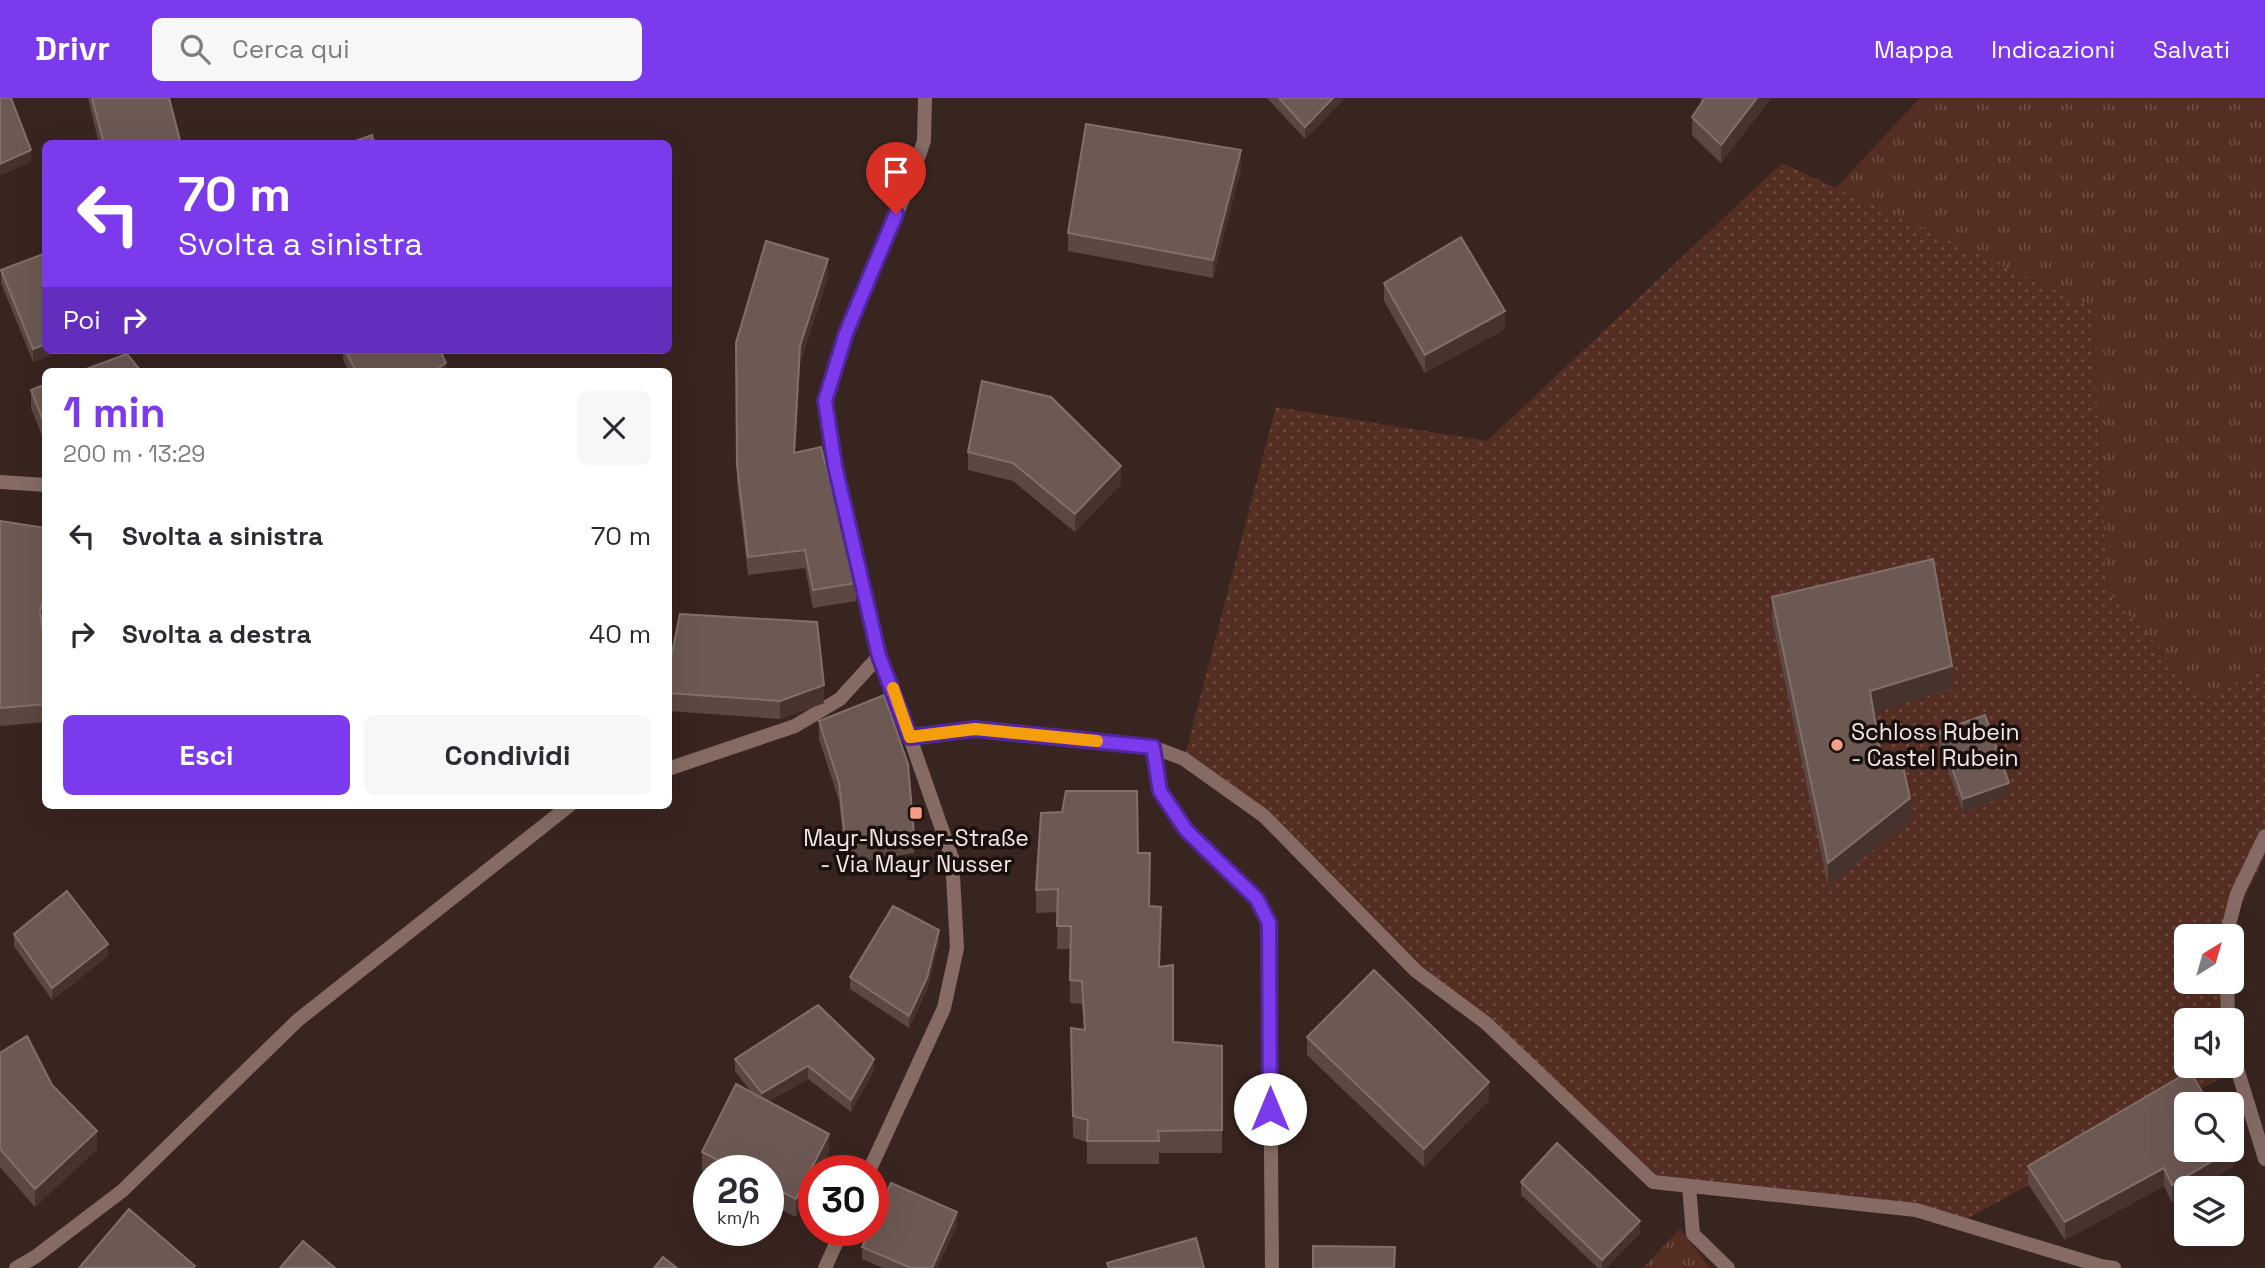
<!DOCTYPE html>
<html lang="it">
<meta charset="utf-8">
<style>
:root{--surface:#fff;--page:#f7f7f7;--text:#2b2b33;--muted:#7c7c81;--accent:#7c3aed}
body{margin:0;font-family:"Space Grotesk",sans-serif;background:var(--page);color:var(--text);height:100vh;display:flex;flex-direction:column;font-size:26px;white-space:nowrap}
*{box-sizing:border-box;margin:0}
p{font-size:23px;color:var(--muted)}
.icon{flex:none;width:38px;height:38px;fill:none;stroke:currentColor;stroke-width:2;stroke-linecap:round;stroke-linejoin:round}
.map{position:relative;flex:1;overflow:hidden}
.sheet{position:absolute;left:42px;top:270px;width:630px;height:441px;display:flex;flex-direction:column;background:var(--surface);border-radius:10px;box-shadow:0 7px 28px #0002}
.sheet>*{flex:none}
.guide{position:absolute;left:42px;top:42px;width:630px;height:214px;border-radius:10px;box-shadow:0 7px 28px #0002;background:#7c3aed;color:#fff;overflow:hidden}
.needle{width:46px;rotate:37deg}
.tools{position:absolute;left:2174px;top:826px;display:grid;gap:14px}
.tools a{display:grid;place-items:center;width:70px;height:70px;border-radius:10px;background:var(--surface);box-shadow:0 7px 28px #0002;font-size:35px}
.speed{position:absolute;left:693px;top:1057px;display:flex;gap:14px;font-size:35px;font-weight:700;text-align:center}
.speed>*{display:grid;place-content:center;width:91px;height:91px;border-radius:50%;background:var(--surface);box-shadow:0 7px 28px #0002;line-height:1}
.speed small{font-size:18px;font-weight:400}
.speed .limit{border:10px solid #d22;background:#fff;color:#111}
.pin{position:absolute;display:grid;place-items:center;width:60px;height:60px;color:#fff;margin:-72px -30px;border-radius:50% 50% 50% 0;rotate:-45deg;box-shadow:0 0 7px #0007}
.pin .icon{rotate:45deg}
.me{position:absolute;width:77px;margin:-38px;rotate:0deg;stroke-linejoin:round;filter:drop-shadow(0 0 5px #0008)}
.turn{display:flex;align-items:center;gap:24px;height:147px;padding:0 21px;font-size:32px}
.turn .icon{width:91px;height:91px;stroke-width:2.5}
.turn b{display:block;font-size:49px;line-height:60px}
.then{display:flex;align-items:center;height:66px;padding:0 21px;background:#0003;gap:14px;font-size:26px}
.round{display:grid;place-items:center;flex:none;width:74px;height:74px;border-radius:10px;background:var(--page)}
.head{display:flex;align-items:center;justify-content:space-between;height:119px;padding:0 21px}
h1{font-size:42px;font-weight:700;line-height:52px;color:var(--accent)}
.action{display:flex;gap:14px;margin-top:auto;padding:14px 21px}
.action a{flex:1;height:80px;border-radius:10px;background:var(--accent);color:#fff;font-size:28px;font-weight:700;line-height:80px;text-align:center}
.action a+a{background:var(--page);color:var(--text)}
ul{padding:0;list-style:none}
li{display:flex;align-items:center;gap:21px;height:98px;padding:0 21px}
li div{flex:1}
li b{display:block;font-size:26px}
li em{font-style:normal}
header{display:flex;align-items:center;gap:42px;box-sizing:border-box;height:98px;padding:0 35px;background:var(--accent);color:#fff}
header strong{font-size:33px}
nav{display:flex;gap:38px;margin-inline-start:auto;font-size:24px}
.search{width:490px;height:63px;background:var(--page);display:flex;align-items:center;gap:18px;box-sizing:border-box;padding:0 24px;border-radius:10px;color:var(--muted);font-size:26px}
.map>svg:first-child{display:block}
.grass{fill:url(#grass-tufts)}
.park{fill:url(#park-dots);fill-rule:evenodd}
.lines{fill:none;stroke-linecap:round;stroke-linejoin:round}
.lane{stroke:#856b64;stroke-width:14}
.street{stroke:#856b64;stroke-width:14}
.wall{fill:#5c4842}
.shaded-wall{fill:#47332d}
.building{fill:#6d5954;stroke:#826f6a;stroke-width:2}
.route-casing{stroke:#51269a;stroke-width:18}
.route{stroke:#7c3aed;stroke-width:12}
.slow{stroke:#f59e0b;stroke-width:12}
.poi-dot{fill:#f49e87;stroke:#1a110e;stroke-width:2.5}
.labels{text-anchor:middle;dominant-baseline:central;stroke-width:7;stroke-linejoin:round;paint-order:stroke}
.poi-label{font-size:23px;fill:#f5e7e4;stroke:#1a110e;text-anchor:start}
</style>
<header>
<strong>Drivr</strong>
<div class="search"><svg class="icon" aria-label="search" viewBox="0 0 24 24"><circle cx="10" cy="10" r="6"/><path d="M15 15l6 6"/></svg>Cerca qui</div>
<nav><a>Mappa</a><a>Indicazioni</a><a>Salvati</a></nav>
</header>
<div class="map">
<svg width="2265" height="1170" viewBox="0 0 2265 1170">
<defs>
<pattern id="grass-tufts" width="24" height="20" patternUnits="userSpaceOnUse" patternTransform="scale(1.75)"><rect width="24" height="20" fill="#552e23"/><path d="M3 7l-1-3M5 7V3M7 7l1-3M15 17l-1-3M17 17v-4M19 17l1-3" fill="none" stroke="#6e4c43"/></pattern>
<pattern id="park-dots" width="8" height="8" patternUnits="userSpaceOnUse" patternTransform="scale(1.75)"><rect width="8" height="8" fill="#552e23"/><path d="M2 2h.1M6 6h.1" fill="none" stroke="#6e4c43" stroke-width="1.8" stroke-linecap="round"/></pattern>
</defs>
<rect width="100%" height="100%" fill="#392520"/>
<g class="grass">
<polygon points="1920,0 2265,0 2265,570 2206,600 2108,495 2091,209 1835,91"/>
<polygon points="1680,1131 1710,1170 1643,1170"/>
</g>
<path class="park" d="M 1782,65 L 2091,209 L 2108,495 L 2206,600 L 2265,570 L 2265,758 L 2226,838 L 2186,838 L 2186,884 L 2230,884 L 2237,971 L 1960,1125 L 1916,1112 L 1653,1084 L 1486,925 L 1416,873 L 1264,718 L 1184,661 L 1276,309 L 1487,343 ZM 2186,922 L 2231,922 L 2231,968 L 2186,968 Z"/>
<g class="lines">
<polyline class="lane" points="1689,1088 1693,1136 1728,1170"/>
<g class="street">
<polyline points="0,384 46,387"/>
<polyline points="910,639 975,631 1153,649 1184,661 1264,718 1416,873 1486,925 1653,1084 1916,1112 2101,1168 2114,1170"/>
<polyline points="1153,649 1160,693 1186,732 1257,801 1269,825 1272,1170"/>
<polyline points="668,671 795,628 840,601 879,558"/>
<polyline points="2226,838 2237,796 2265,738"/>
<polyline points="2227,884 2228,922"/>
<polyline points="2231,951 2265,1061"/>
<polyline points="869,1073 944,910 957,850 952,760 892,588 879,558 835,368 826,303 846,235 906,94 924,43 925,0"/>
<polyline points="16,1170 35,1159 122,1093 298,922 570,707"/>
<polyline points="825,1170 842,1132"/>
</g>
</g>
<g class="wall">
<polygon points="88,0 169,0 181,46 99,46"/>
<polygon points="1267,0 1344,0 1344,1 1305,41"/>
<polygon points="1700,0 1771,0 1721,65 1692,37 1692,19 1702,4"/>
<polygon points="1241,70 1213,180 1068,153 1068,135"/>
<polygon points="1,172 46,252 62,252 33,264 1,185"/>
<polygon points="828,179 800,266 795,355 856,485 856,503 813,510 805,470 748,477 737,385 736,245"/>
<polygon points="1384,185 1505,231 1425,275 1384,203"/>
<polygon points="343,252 440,252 446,273 349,273 343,262"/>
<polygon points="46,286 46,348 31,310 31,292"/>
<polygon points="968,354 1121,386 1075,434 1013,383 968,372"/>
<polygon points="0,423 42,526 46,556 46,624 0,628"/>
<polygon points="1772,499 1952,591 1874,614 1881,658 1910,723 1828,788 1772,522"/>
<polygon points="668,574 824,605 780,621 668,613"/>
<polygon points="819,623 914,737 914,755 846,766 839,703 819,641"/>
<polygon points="1939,633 2009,697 1963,714 1939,646"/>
<polygon points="1062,714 1138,755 1150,808 1173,944 1222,948 1222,1055 1159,1055 1159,1066 1087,1066 1087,1044 1073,1040 1071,930 1084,932 1082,906 1070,905 1070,851 1057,851 1058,814 1036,815 1036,792"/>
<polygon points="14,836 108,858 52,902 14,848"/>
<polygon points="939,844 927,892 909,930 850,891 850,879"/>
<polygon points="1307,939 1489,1002 1424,1069 1307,957"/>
<polygon points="0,955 52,987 97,1051 35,1109 0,1069"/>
<polygon points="735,961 874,973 851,1014 808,981 768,1004 829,1054 796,1119 768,1105 768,1073 709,1073 709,1076 702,1072 702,1054 752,995 735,973"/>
<polygon points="2028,1068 2234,1068 2197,1090 2186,1090 2172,1105 2164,1088 2065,1142 2028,1086"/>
<polygon points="1521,1084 1640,1135 1606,1170 1598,1170 1521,1097"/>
<polygon points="957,1127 937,1170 883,1170 862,1161 862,1149"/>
</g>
<g class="shaded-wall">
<polygon points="1333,0 1344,0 1344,1 1305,41 1305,29"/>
<polygon points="1757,0 1771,0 1721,65 1721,47"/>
<polygon points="31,52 31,64 0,78 0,66"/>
<polygon points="1241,52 1241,70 1213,180 1213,162"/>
<polygon points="828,161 828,179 800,266 794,373 800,248"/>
<polygon points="1505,213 1505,231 1425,275 1425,257"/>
<polygon points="46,246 46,252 62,252 33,264 33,251"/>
<polygon points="446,265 446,273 434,273"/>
<polygon points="1121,368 1121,386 1075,434 1075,416"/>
<polygon points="46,492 46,510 40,531 40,513"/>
<polygon points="1952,568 1952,591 1870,616 1870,593"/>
<polygon points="824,587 824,605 780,621 780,603"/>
<polygon points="2009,685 2009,697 1963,714 1963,701"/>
<polygon points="1910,700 1910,723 1828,788 1828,765"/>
<polygon points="939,832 939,844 927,892 909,930 909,918"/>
<polygon points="108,846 108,858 52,902 52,890"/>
<polygon points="874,961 874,973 851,1014 851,1002"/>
<polygon points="808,968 808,981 762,1008 762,995"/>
<polygon points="1489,984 1489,1002 1424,1069 1424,1051"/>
<polygon points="97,1033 97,1051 35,1109 35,1091"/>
<polygon points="829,1036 829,1054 820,1073 814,1073 814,1084 796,1119 796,1101"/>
<polygon points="2234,1050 2234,1068 2197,1090 2186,1090 2186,1097 2172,1105 2172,1087"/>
<polygon points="2164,1070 2164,1088 2065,1142 2065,1124"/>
<polygon points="957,1114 957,1127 937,1170 932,1170"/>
<polygon points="1640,1123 1640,1135 1606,1170 1602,1170 1602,1162"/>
</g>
<g class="building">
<polygon points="0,0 11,0 31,52 0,66"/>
<polygon points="92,0 169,0 181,46 104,46"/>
<polygon points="1279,0 1333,0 1305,29"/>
<polygon points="1705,0 1757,0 1721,47 1692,19"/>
<polygon points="1086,26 1241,52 1213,162 1068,135"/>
<polygon points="372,37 374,46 347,46"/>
<polygon points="1461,139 1505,213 1425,257 1384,185"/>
<polygon points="766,143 828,161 800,248 794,355 821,349 856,485 813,492 805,452 748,459 737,367 736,245"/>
<polygon points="46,155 46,246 33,251 1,172"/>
<polygon points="345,252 440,252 446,265 434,273 356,273"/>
<polygon points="127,256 141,273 81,273"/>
<polygon points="982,283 1051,299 1121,368 1075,416 1013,365 968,354"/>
<polygon points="46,286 46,330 31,292"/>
<polygon points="0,423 46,430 46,492 40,513 46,556 46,606 0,610"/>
<polygon points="1933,461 1952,568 1870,593 1881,658 1900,655 1910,700 1828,765 1772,499"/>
<polygon points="680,516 817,524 824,587 780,603 668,595 668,574"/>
<polygon points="884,597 908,666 914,737 846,748 839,685 819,623"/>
<polygon points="1985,617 2009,685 1963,701 1939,633"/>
<polygon points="1066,693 1137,693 1138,755 1150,755 1149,808 1161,809 1159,869 1173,867 1173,944 1222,948 1222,1032 1158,1033 1159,1043 1087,1043 1088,1022 1073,1018 1071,930 1085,932 1082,883 1070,882 1071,828 1057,828 1058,791 1036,792 1041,715 1062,714"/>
<polygon points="67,793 108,846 52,890 14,836"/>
<polygon points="893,808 939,832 927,880 909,918 850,879"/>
<polygon points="1374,872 1489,984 1424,1051 1307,939"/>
<polygon points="818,907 874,961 851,1002 808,968 762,995 735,961"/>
<polygon points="27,938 52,987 97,1033 35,1091 0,1051 0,955"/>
<polygon points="2190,973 2209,1006 2186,1006 2186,1052 2231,1052 2231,1046 2234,1050 2172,1087 2164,1070 2065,1124 2028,1068"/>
<polygon points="736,986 829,1036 796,1101 768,1087 768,1073 739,1073 702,1054"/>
<polygon points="1557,1045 1640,1123 1602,1162 1521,1084"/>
<polygon points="891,1085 957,1114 932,1170 911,1170 862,1149 870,1132 873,1132 873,1124"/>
<polygon points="129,1111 195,1168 193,1170 79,1170"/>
<polygon points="1196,1140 1204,1170 1109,1170 1107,1165"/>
<polygon points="303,1143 335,1170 280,1170"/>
<polygon points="1313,1148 1395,1149 1394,1170 1313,1170"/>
<polygon points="663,1159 677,1170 654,1170"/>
</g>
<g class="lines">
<defs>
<polyline id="route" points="896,116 846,235 825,303 835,368 879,558 910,639 975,631 1153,649 1160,693 1186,732 1257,801 1269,825 1270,1011"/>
</defs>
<use href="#route" class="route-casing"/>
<use href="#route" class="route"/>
<polyline class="slow" points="893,590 910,639 975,631 1097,643"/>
</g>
<g class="poi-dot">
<circle cx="1837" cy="647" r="7"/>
<rect x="909" y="708" width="14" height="14" rx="3.5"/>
</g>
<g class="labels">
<g class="poi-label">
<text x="1851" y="634">Schloss Rubein<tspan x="1851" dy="26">- Castel Rubein</tspan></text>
<text x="916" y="740" text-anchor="middle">Mayr-Nusser-Straße<tspan x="916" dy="26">- Via Mayr Nusser</tspan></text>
</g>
</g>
</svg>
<div class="tools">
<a><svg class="needle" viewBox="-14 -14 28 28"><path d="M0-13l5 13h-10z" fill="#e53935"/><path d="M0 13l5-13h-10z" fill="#7c7c81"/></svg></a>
<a><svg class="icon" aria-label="sound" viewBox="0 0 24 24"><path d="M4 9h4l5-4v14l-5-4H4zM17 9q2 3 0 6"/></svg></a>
<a><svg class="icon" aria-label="search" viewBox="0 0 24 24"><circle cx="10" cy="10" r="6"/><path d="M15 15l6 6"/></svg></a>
<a><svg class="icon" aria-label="layers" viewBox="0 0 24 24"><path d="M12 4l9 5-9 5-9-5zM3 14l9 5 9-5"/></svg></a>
</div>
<div class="speed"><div>26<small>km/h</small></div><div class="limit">30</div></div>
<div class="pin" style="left:896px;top:116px;background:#d93025"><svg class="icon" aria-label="arrive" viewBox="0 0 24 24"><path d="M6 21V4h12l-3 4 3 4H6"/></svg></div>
<svg class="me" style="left:1270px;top:1011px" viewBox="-20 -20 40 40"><circle r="19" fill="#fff"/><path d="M0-13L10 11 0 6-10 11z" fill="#7c3aed"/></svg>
<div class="guide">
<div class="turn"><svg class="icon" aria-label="left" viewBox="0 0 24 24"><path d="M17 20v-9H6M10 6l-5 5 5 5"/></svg><div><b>70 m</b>Svolta a sinistra</div></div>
<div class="then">Poi<svg class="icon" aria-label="right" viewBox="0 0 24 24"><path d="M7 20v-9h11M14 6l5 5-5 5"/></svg></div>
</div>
<section class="sheet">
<div class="head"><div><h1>1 min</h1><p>200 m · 13:29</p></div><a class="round"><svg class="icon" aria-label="close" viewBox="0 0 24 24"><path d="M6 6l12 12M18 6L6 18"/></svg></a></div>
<ul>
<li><svg class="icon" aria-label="left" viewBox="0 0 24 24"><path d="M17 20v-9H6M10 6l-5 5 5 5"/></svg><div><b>Svolta a sinistra</b></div><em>70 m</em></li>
<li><svg class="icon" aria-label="right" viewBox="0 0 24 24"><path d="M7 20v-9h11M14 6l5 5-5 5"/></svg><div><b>Svolta a destra</b></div><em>40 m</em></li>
</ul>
<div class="action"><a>Esci</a><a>Condividi</a></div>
</section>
</div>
